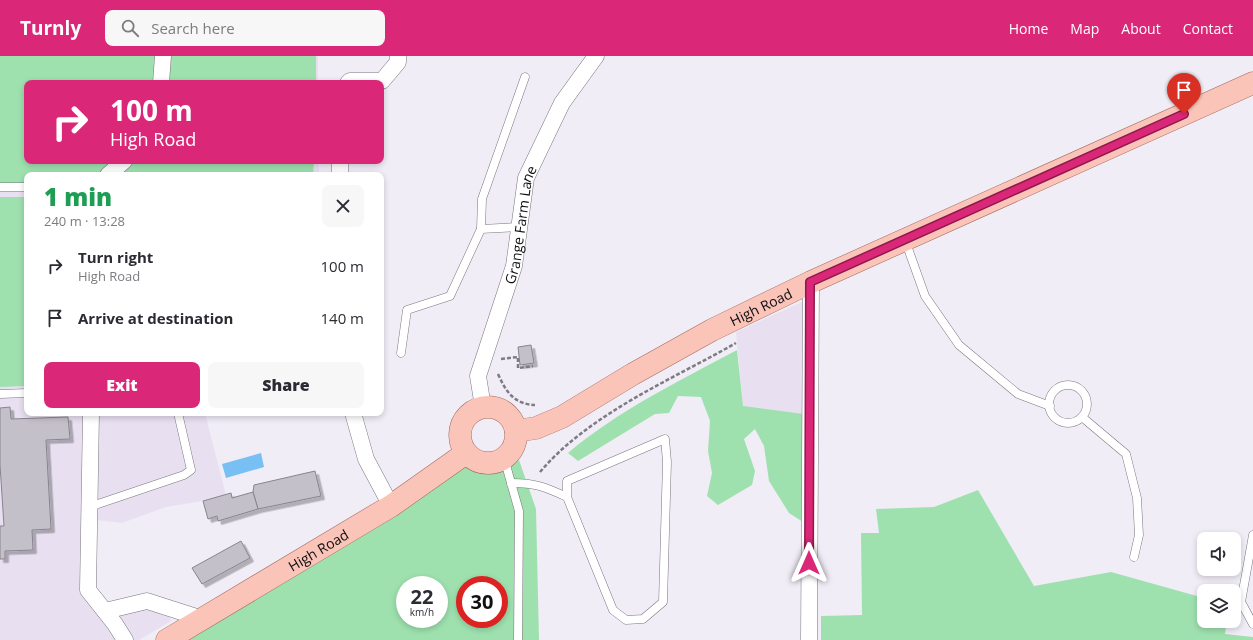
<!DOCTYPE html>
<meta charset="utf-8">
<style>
:root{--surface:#fff;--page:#f7f7f7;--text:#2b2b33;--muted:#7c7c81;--accent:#db2777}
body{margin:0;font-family:"Open Sans",sans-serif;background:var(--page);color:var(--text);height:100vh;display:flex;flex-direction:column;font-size:15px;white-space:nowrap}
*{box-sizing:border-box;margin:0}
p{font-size:13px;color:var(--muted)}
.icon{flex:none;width:22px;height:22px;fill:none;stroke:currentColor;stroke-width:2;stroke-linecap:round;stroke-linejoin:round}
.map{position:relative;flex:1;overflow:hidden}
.panel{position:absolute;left:24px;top:116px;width:360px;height:244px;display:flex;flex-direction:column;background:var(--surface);border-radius:8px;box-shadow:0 2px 6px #0003}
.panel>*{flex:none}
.top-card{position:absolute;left:24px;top:24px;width:360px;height:84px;border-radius:8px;box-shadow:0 2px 6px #0003;background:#db2777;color:#fff;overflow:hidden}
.buttons{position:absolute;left:1197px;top:476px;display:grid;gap:8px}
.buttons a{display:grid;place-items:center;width:44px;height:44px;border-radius:8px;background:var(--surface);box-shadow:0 2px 6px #0003;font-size:20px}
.speed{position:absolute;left:396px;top:520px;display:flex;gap:8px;font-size:20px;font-weight:700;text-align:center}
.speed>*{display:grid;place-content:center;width:52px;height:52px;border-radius:50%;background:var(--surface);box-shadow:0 2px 6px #0003;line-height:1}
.speed small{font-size:10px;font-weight:400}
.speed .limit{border:6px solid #d22;background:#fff;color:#111}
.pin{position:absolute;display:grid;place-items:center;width:34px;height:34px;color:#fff;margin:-41px -17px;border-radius:50% 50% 50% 0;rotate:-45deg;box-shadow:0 0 4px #0007}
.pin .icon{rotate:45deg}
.me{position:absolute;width:44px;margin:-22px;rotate:0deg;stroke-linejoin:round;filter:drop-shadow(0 0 3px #0008)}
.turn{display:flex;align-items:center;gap:14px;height:84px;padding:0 20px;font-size:18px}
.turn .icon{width:52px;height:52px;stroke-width:2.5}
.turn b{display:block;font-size:28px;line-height:34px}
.round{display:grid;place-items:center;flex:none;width:42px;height:42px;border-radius:8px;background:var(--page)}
.overview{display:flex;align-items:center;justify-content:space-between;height:68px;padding:0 20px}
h1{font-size:24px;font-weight:800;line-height:30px;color:#1e9e55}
.primary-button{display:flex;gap:8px;margin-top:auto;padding:8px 20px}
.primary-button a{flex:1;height:46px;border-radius:8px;background:var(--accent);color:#fff;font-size:16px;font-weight:800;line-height:46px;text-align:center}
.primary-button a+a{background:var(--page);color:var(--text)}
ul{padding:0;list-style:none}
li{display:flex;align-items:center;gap:12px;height:52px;padding:0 20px}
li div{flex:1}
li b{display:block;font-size:15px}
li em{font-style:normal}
header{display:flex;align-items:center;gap:24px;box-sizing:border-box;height:56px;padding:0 20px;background:var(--accent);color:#fff}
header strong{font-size:19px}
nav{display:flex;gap:22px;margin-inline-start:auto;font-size:14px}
.search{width:280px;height:36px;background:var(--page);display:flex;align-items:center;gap:10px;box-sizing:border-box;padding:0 14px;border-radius:8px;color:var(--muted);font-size:15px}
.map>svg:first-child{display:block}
.built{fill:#e8e0f1}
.green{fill:#9ee1af;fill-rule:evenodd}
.water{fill:#78bff3}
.building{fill:#c4c0c9;stroke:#88848d;filter:url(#shadow)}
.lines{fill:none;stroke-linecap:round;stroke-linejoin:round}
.lane-casing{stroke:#7b767f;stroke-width:9}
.street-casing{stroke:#7b767f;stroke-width:17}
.primary-casing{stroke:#a56a5f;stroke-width:23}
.path{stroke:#7e7b82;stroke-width:2.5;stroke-dasharray:4 2;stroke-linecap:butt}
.lane{stroke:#fff;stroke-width:8}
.street{stroke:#fff;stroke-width:16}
.primary{stroke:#fac4b8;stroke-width:22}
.route-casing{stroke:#8e194d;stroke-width:10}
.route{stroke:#db2777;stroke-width:7}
.labels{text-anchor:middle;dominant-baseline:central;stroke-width:3;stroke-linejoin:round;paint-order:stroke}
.street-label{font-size:14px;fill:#0e0d10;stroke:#fff}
</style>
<header>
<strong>Turnly</strong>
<div class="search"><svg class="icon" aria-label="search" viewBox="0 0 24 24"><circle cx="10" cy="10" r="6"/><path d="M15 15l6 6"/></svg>Search here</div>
<nav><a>Home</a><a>Map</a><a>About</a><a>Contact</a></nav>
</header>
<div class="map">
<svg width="1253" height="584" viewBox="0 0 1253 584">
<defs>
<filter id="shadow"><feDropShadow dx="3.5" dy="3.5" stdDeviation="0" flood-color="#0004"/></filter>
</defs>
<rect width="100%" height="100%" fill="#f1edf7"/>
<g class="built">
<polygon points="0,0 318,0 318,27 27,27 27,105 319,105 319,119 27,119 27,357 205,357 226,439 203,445 166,451 122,467 97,464 85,509 100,558 164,541 171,565 139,584 0,584"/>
<polygon points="806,244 804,358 743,351 736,276"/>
</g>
<g class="green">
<polygon points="0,0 316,0 316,27 27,27 27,105 314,105 313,119 27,119 27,135 0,135"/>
<polygon points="0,141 27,141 27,330 0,331"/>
<path d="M 737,294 L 743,350 L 804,358 L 803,466 L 789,457 L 769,425 L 764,390 L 755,373 L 744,383 L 755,415 L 752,429 L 718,449 L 707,440 L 712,417 L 708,395 L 710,365 L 701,341 L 678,340 L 669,357 L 655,358 L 578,405 L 568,397 C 619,354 679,325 737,294 Z"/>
<path d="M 466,397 L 497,406 L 502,414 L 519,404 L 536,453 L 539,584 L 156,584 ZM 405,529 L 439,529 L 439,563 L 405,563 ZM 465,529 L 499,529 L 499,563 L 465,563 Z"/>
<polygon points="978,434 1034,530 1111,516 1204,542 1204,565 1227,565 1225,578 1253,581 1253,584 821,584 821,560 862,559 861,477 879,477 876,453 934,451"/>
</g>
<polygon class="water" points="261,397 264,411 226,422 222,408"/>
<g class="building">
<polygon points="531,289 534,307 520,309 518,291"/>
<polygon points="10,351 11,363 68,361 70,383 46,384 51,473 32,474 33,494 5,495 5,503 0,503 0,470 4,470 0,409 0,352"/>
<polygon points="315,415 321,440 258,453 253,436 254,429"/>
<polygon points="253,436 258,453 218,465 217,460 208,463 203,445 231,437 232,442"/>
<polygon points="241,485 250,502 202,528 192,512"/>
</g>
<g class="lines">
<defs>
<g id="lane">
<polyline points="0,131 27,131"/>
<polyline points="481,173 482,143 525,21"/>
<polyline points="905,184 925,240 959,289 1018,338 1050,350"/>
<polyline points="401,297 407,254 450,240 481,173 519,171"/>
<circle cx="1068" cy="348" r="19"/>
<polyline points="0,338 27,337"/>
<polyline points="1082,361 1126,398 1137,442 1139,479 1134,501"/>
<polyline points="504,402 519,455 518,584"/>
<path d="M 511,427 C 536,427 545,431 567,441 L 567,425 L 665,383 L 667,406 L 663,546 L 643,563 L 626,564 L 613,554 L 567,441"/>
<polyline points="89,451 184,419 191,414 178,357"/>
<polyline points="1253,479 1241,546 1253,568"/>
</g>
<g id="street">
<polyline points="161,27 163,0"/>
<polyline points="348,27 350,25 382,25 398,6 398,0"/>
<polyline points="340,105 340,119"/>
<polyline points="108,119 124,105"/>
<path id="s1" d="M 483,351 L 478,320 L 514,210 L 526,122 L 562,47 L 596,0"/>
<polyline points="91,357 88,534 115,568 125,584"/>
<polyline points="353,357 366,403 391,450"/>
<polyline points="105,555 147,545 203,563"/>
<polyline points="809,584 811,226"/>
</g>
<g id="primary">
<circle cx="488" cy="379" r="28"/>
<path id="s2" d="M 516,375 L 536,372 L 562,361 L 633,318 L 712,274 L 811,226 L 1253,27"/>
<path id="s3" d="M 167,584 L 391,450 L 466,397"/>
</g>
</defs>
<use href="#lane" class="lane-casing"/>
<use href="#street" class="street-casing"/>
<use href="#primary" class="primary-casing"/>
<g class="path">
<polyline points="501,303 518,301 518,312 533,310"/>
<path d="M 498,318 C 506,336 514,348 535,349"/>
<path d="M 540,416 C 589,358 671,324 736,287"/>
</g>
<use href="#lane" class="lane"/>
<use href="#street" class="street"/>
<use href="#primary" class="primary"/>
</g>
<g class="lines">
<defs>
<polyline id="route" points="809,507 810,226 1184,58"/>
</defs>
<use href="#route" class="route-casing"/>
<use href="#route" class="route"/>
</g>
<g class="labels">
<g class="street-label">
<text stroke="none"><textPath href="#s1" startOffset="189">Grange Farm Lane</textPath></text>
<text stroke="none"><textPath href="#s2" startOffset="276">High Road</textPath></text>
<text stroke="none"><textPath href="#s3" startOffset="176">High Road</textPath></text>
</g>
</g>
</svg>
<div class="buttons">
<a><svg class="icon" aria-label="sound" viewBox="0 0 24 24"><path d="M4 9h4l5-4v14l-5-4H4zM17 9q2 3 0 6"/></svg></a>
<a><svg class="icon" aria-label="layers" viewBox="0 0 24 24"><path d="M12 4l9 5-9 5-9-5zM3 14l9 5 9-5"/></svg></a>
</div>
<div class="speed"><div>22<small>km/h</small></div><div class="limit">30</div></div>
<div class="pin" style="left:1184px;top:58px;background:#d93025"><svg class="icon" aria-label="arrive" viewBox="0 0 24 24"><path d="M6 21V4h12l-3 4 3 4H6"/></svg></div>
<svg class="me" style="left:809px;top:507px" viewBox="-20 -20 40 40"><path d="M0-17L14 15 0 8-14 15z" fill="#db2777" stroke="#fff" stroke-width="4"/></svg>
<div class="top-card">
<div class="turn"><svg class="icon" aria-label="right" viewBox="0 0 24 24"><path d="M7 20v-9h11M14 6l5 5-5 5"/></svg><div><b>100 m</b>High Road</div></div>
</div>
<section class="panel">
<div class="overview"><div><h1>1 min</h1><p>240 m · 13:28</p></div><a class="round"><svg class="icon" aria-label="close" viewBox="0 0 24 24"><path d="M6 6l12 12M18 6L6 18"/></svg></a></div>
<ul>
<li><svg class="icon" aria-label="right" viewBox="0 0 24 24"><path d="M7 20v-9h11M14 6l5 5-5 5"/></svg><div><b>Turn right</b><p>High Road</p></div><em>100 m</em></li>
<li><svg class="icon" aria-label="arrive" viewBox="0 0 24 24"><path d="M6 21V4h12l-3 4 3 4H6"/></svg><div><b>Arrive at destination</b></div><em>140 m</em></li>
</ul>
<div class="primary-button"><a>Exit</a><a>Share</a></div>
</section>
</div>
